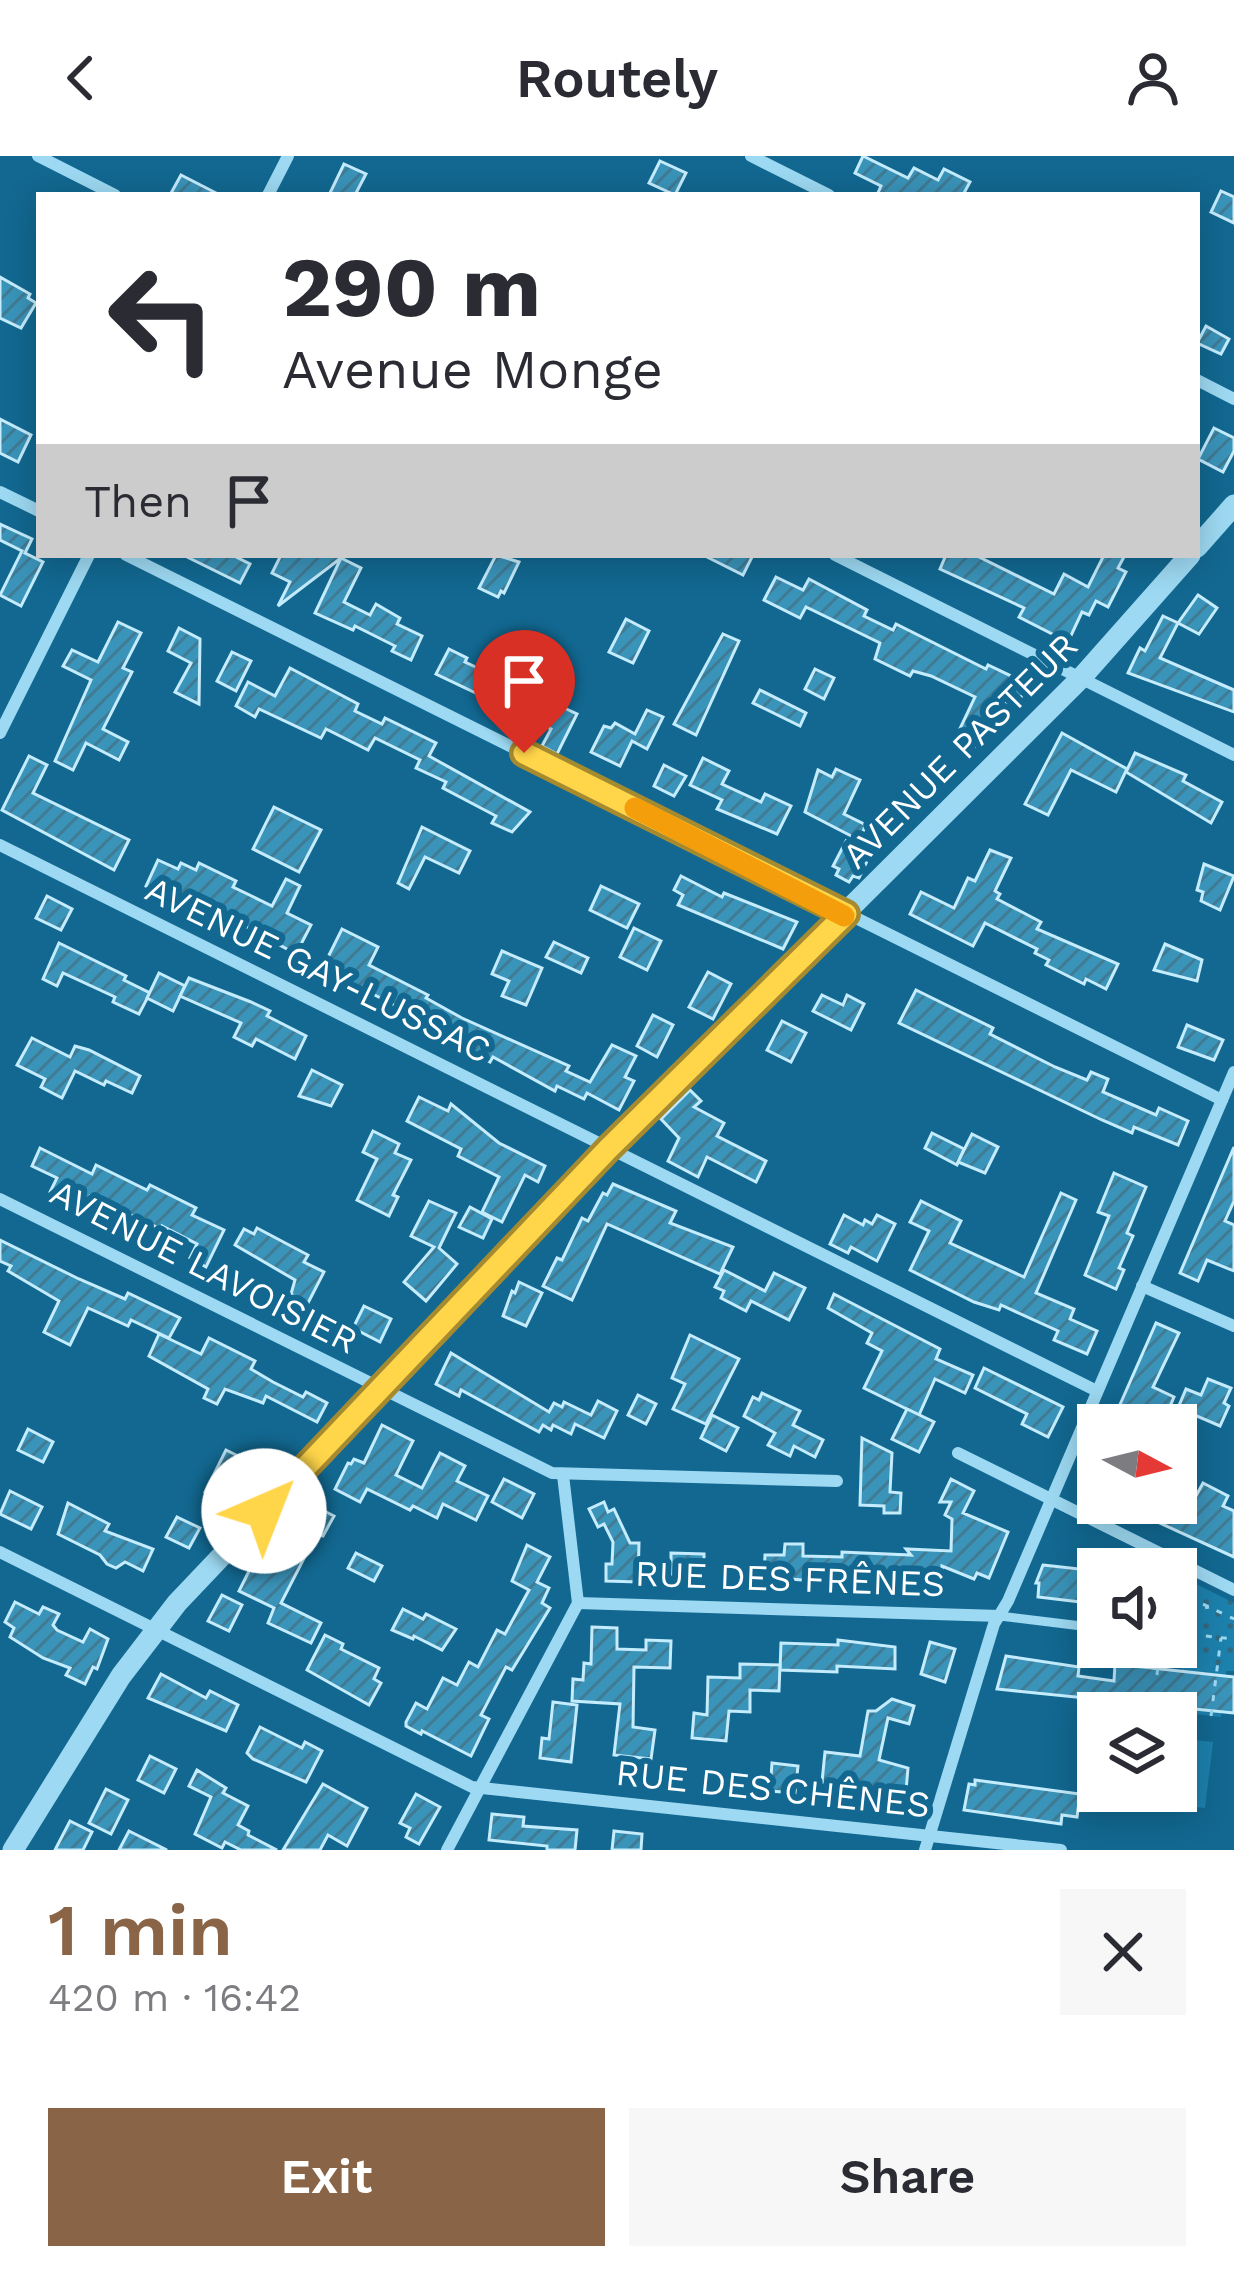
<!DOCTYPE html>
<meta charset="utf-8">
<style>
:root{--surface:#fff;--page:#f7f7f7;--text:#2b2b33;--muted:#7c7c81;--accent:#8a6446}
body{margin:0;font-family:"Work Sans",sans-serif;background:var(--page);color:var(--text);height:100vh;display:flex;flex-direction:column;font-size:45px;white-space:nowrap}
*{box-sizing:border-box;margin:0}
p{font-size:39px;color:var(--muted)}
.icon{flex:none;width:66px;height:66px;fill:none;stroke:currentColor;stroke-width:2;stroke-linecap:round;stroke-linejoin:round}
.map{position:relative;height:1694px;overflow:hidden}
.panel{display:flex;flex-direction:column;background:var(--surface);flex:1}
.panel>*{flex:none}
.banner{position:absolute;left:36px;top:36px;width:1164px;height:366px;border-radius:0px;box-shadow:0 6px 30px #0003;background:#fff;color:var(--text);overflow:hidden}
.needle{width:78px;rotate:97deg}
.buttons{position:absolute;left:1077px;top:1248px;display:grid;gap:24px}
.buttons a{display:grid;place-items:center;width:120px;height:120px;border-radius:0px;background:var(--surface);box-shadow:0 6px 30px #0003;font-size:60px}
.pin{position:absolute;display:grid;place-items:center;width:102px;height:102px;color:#fff;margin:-123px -51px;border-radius:50% 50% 50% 0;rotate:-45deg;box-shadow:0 0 12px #0007}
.pin .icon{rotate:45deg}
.me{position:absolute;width:132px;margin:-66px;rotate:44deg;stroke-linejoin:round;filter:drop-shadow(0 0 9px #0008)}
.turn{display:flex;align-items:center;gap:42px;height:252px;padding:0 48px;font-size:54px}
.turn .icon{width:156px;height:156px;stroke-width:2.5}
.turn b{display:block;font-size:84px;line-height:102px}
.then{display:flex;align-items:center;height:114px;padding:0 48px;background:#0003;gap:24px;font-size:45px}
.round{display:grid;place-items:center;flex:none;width:126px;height:126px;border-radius:0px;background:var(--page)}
.headline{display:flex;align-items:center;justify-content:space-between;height:204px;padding:0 48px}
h1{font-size:72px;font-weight:600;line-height:90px;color:var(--accent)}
.button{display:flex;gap:24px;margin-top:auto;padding:24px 48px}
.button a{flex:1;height:138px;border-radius:0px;background:var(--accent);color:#fff;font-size:48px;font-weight:600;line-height:138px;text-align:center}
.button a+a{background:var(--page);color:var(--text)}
header{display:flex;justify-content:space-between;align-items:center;height:156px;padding:0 48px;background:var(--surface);font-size:54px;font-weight:600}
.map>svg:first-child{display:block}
.park{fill:url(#park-dots)}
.pitch{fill:#1c81ad}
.building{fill:url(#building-hatch);stroke:#c4ecfd;stroke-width:3}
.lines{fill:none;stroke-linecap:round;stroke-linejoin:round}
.path{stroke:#9dd9f2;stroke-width:3;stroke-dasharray:6 9;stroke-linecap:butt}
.service{stroke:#9dd9f2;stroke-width:9}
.minor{stroke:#9dd9f2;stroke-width:12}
.tertiary{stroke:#9dd9f2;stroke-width:21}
.route-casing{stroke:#a68a30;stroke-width:30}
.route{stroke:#ffd54a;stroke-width:21}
.slow{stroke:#f59e0b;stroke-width:21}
.labels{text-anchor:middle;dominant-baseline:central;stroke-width:12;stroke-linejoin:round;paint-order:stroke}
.street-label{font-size:36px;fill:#fff;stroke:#126891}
</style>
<header><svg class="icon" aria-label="back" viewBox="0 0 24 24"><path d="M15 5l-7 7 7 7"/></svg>Routely<svg class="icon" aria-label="person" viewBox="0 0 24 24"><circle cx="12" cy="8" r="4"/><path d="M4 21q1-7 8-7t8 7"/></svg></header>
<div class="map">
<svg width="1234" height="1694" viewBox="0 0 1234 1694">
<defs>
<pattern id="park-dots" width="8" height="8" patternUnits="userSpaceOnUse" patternTransform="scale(3)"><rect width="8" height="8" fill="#1c81ad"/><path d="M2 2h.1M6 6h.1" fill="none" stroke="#326981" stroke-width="1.8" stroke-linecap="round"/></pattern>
<pattern id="building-hatch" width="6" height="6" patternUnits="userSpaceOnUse" patternTransform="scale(3)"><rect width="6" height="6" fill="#3a93b9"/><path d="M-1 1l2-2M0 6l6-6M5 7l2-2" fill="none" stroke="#407a93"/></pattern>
</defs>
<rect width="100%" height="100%" fill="#126891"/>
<polygon class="park" points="1176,1418 1234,1447 1234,1515 1226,1515 1221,1561 1195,1558 1199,1518 1181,1516 1183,1491 1176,1489"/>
<polygon class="pitch" points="1091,1572 1098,1573 1098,1635 1176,1635 1176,1582 1213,1586 1205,1652 1083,1638"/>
<g class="building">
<polygon points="863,0 908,22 914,12 938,24 944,13 970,26 964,37 968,39 877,39 881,30 855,17"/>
<polygon points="660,5 686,17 675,39 649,27"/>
<polygon points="344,8 366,18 355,39 329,39"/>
<polygon points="181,19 220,39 170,39"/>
<polygon points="1221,35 1234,41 1234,67 1211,56"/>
<polygon points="0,121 30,138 28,142 36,147 21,172 0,162"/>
<polygon points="1206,170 1229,183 1221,198 1197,187"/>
<polygon points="0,263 31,279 18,306 0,297"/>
<polygon points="1214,272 1234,282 1234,295 1223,316 1198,303"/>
<polygon points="0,368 32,383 25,397 43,406 21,450 0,439 22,395 0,384"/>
<polygon points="183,399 232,399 250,408 240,427"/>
<polygon points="281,399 346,399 341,402 361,412 344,446 370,459 376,448 400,462 397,468 422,480 411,504 392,495 395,490 355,470 353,474 315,457 341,402 278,450 290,426 272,417"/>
<polygon points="496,399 519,406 504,437 501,435 498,441 479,432"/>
<polygon points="703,399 753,399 743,419"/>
<polygon points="946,399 975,399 1054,438 1064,418 1088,431 1104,399 1125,399 1118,412 1126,416 1108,451 1096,445 1089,459 1082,456 1068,486 1019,461 1024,452 940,413"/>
<polygon points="776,421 803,434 809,423 867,454 864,460 893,474 896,468 986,513 988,509 1028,528 1016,551 1002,544 979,592 956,581 975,541 931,520 913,515 910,520 875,503 880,487 806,451 800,462 764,444"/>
<polygon points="1198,439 1217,452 1199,478 1178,467"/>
<polygon points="1163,460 1178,467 1160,502 1234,534 1234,556 1128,517 1140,492 1145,495"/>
<polygon points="626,463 649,475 633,507 609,496"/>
<polygon points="118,466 141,477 123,512 132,516 103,573 128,586 119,604 86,587 73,614 55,605 91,524 63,510 72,494 98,506"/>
<polygon points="179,472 200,483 199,548 175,536 191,507 168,495"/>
<polygon points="723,478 739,485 696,579 674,568"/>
<polygon points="449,493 467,502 465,506 577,558 557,598 542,590 551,573 436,518"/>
<polygon points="232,496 251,505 236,535 217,525"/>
<polygon points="290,512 358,548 355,555 382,568 385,562 436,587 429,600 530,656 512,676 492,667 496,660 443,632 446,626 416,612 420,604 375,582 368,594 326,573 321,582 259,553 255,561 236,550 248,526 275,540"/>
<polygon points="815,513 834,522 824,543 805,533"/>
<polygon points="760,534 806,557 800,570 753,547"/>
<polygon points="647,554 663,561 647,593 632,585 620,610 591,596 604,570 611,572 615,567 635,578"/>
<polygon points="1062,577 1127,613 1116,636 1071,614 1048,659 1025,648"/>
<polygon points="1135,597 1186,619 1183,625 1222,646 1211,667 1126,616"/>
<polygon points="29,600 47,609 33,637 129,684 114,714 2,654"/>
<polygon points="703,602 729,615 722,628 761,646 765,638 791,650 777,678 717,653 722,644 690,629"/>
<polygon points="664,609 686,620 674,640 654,630"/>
<polygon points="836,613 860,624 844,658 866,669 859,684 805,656 818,614 832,621"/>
<polygon points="274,651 321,674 299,716 253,693"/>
<polygon points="422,671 470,695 459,717 425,701 409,733 398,727"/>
<polygon points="846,685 869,701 859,722 853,720 849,726 836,719 839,713 833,710"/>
<polygon points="990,694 1011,702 995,735 1000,738 997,743 1041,766 1037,773 1118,808 1106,833 1086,823 1084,828 1046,809 1049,804 1035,797 1037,793 985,767 973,790 910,758 921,736 954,752 968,722 975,725"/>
<polygon points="158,704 178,713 181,707 196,714 199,707 236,725 233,731 272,750 286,723 300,730 287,757 311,769 296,798 221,757 219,760 193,747 189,754 146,730"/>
<polygon points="1204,708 1234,720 1220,754 1201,745 1203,736 1197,734"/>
<polygon points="681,720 722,741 724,737 797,766 783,793 678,749 683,739 674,734"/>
<polygon points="601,730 639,748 627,772 590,754"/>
<polygon points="47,740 72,753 61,774 36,762"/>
<polygon points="634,772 661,785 647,814 620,801"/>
<polygon points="342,773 378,791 369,809 428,839 426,842 462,862 569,910 566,915 590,926 612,889 636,900 625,921 634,925 619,954 587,937 584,943 557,930 555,935 493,901 490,906 450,886 453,881 425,865 367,835 362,840 345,832 352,818 326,805"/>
<polygon points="554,786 588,802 581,817 546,801"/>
<polygon points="59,787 126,820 124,824 150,837 139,858 113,846 115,841 63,817 57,830 43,823"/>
<polygon points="1165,788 1202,804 1197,825 1154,814"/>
<polygon points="502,795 542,812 526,849 502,840 509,825 492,818"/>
<polygon points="708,816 731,828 713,863 689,851"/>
<polygon points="159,817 185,830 173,855 147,842"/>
<polygon points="189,822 251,846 270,855 267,860 306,880 295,903 256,883 252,890 234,881 241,867 180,840"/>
<polygon points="916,834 993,872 990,878 1055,911 1087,924 1091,916 1108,923 1103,936 1156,959 1159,952 1188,965 1178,989 1134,971 1132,977 1102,964 899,867"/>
<polygon points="822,839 843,849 847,839 864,848 851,874 813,855"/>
<polygon points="653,859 673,869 657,901 637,890"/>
<polygon points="782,865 806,877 791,906 767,894"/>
<polygon points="1187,869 1223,884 1214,904 1178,891"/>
<polygon points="32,882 70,901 75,890 89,894 140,920 132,937 106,925 104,929 75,915 62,942 41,931 45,923 17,909"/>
<polygon points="312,914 342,929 331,950 299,940"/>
<polygon points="690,934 701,945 694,951 724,967 717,980 766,1005 756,1026 707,1001 698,1021 668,1005 679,982 661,963"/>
<polygon points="419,941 448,955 451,948 499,987 545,1010 538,1026 525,1019 502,1066 482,1056 499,1021 458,1000 461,993 407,965"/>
<polygon points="373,975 399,988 395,997 411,1004 393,1039 398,1041 389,1060 357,1044 377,1003 363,996"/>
<polygon points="932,977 964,993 957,1009 925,992"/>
<polygon points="972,978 998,991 985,1017 958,1006"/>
<polygon points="1234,991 1234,1045 1225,1065 1234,1069 1234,1115 1207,1104 1198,1125 1180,1117"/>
<polygon points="40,992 92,1018 96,1009 147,1034 150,1029 196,1052 192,1059 224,1074 206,1111 190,1102 197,1088 162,1070 161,1073 90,1040 86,1049 75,1044 72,1050 56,1043 50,1036 57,1022 32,1010"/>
<polygon points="1114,1017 1146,1031 1127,1077 1133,1080 1119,1112 1124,1114 1116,1133 1085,1119 1109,1060 1098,1056"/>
<polygon points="613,1028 676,1055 670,1067 733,1091 720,1118 607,1068 572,1144 543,1130 557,1102 562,1104 582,1062 588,1065 603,1037 607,1039"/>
<polygon points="1061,1037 1076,1044 1036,1137 1074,1153 1070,1163 1097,1175 1087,1198 1054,1184 1058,1175 1001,1149 999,1154 974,1146 910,1114 929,1075 910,1066 921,1045 961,1065 950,1087 1024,1121"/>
<polygon points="429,1045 456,1057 439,1092 457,1108 426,1145 404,1126 434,1091 411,1080"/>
<polygon points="470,1051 492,1063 483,1082 459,1071"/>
<polygon points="844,1059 863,1069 865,1064 872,1068 877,1059 895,1068 877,1105 851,1091 848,1097 830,1088"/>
<polygon points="257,1072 308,1099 304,1106 324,1116 308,1147 291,1138 295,1124 235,1089 244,1073 254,1078"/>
<polygon points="0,1084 79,1123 125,1143 128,1137 180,1162 169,1182 131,1164 128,1170 88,1152 70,1189 44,1176 59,1145 8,1115 11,1110 0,1105"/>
<polygon points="724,1114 765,1135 774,1117 805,1132 789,1164 751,1145 746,1155 721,1142 724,1135 715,1131"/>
<polygon points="519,1126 542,1137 526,1170 503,1160 512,1135 515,1137"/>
<polygon points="834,1138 940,1193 936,1203 973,1219 965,1237 935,1223 919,1259 864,1232 882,1195 867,1187 872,1177 828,1152"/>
<polygon points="364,1150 391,1163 380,1186 353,1172"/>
<polygon points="1156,1167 1179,1177 1153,1231 1174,1241 1162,1269 1145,1263 1143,1269 1111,1269"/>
<polygon points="159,1178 201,1198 209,1182 255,1205 251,1213 273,1226 303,1241 306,1236 327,1247 317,1266 266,1240 263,1247 225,1233 217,1248 204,1242 208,1233 149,1200"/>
<polygon points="690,1179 739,1203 706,1268 673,1253 685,1228 672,1222"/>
<polygon points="451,1197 549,1256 554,1247 562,1251 564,1246 591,1259 598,1245 617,1255 604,1282 575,1268 571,1278 553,1269 551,1274 543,1269 539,1276 461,1234 459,1240 436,1228"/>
<polygon points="984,1212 1063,1251 1048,1281 1022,1268 1027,1258 975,1232"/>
<polygon points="1208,1223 1231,1232 1224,1247 1229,1250 1220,1270 1178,1252 1186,1233 1201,1239"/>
<polygon points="762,1237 800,1255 793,1269 823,1284 815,1301 794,1290 790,1300 768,1289 775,1277 744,1260 753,1241 759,1244"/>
<polygon points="638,1239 656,1248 646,1268 628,1259"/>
<polygon points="907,1253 934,1266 919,1296 892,1283"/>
<polygon points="712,1259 738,1272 726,1295 701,1282"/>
<polygon points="382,1269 413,1285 396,1319 422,1332 440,1297 465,1310 457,1325 488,1340 476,1364 443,1348 437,1362 413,1350 410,1354 367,1333 360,1346 335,1333 348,1307 351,1308 354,1303 364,1307"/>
<polygon points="28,1273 53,1286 43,1306 18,1294"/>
<polygon points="862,1282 892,1297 890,1336 901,1337 900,1357 884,1357 884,1350 860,1349"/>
<polygon points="226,1294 240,1301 236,1309 272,1326 254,1345 246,1341 240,1353 205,1336"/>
<polygon points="504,1323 534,1338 522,1362 492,1346"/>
<polygon points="951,1323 974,1335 963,1357 1008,1376 989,1422 977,1417 974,1423 942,1410 942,1421 901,1419 900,1431 878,1431 878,1420 841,1419 841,1427 764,1421 765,1399 784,1399 785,1388 803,1388 803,1400 842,1401 842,1396 911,1399 906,1393 951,1395 952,1363 945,1359 951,1346 940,1346"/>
<polygon points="1203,1327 1228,1340 1223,1350 1234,1355 1234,1401 1116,1347 1176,1347 1179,1332 1196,1340"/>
<polygon points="10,1335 42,1351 31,1373 0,1358"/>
<polygon points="604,1346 608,1356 614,1353 630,1387 639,1387 638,1426 606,1425 606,1408 612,1408 613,1386 604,1368 598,1371 589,1353"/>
<polygon points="68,1347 109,1368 105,1375 153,1393 143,1415 125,1406 116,1412 107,1408 100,1399 58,1378"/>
<polygon points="309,1347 334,1360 323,1380 317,1377 281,1447 321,1467 311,1487 268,1467 274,1452 239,1435 253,1407 267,1413 293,1364"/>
<polygon points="177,1361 200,1372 189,1392 166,1381"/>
<polygon points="527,1389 550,1401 537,1426 549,1432 542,1447 550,1452 512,1514 506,1511 481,1559 489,1563 471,1600 422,1575 421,1578 406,1570 406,1566 416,1547 427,1553 443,1522 457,1529 469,1506 478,1511 497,1474 505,1478 529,1434 512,1425"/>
<polygon points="356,1397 382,1410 374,1425 348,1412"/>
<polygon points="671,1397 704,1398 704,1423 671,1418"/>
<polygon points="1043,1409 1098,1415 1098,1434 1091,1433 1089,1447 1038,1441 1039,1427 1036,1427"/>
<polygon points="222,1439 242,1449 229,1475 208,1465"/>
<polygon points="15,1446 39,1458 43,1451 59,1458 53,1469 57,1474 83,1486 90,1473 108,1483 97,1513 93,1511 85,1528 66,1519 70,1512 43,1502 10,1481 14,1472 5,1466"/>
<polygon points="403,1453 423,1463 426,1458 456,1473 442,1494 414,1480 413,1483 392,1474"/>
<polygon points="592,1471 617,1472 617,1493 646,1494 646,1484 671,1485 670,1512 634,1511 633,1571 655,1574 651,1603 614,1599 620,1548 572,1545 573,1523 583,1524 584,1507 591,1508"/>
<polygon points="325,1479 343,1488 341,1493 379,1512 374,1523 381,1527 369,1549 307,1514"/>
<polygon points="838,1484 895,1491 895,1513 837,1510 837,1516 780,1514 781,1487 838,1489"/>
<polygon points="930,1486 955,1493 945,1526 921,1518"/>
<polygon points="1006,1500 1079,1511 1078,1520 1114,1525 1115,1508 1234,1521 1234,1557 997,1533"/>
<polygon points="740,1508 780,1509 779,1535 750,1534 750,1556 729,1555 726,1585 692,1582 694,1557 707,1559 708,1521 740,1522"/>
<polygon points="161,1518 206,1542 210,1535 238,1549 226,1575 148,1542"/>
<polygon points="892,1543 914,1550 909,1568 888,1562 879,1604 908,1612 905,1646 875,1643 875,1637 835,1633 836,1627 822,1626 825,1596 860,1600 868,1555 876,1555"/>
<polygon points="553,1546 577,1549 571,1606 540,1602 542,1582 549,1583"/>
<polygon points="260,1571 302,1592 305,1586 322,1595 306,1626 253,1603 247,1597"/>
<polygon points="150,1600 176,1613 164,1637 138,1624"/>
<polygon points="772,1607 798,1610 795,1637 770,1635"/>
<polygon points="197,1614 226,1632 223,1637 248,1650 238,1669 249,1675 248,1679 277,1694 241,1694 225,1686 222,1692 195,1678 211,1641 189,1630"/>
<polygon points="975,1624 1080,1638 1077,1661 1062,1659 1061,1668 964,1654 969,1628 975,1629"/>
<polygon points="323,1628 367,1652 347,1690 328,1679 320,1694 283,1694"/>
<polygon points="106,1633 128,1644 111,1678 89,1667"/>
<polygon points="416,1638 440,1651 419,1688 406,1681 410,1672 400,1667"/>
<polygon points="492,1658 524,1661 523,1670 577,1674 575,1694 547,1694 547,1690 489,1684"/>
<polygon points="70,1665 92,1676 83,1694 55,1694"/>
<polygon points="129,1675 167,1694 119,1694"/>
<polygon points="614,1675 642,1678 641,1694 612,1694"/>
</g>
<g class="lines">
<g class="path">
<polyline points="1134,1400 1135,1413"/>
<polyline points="1176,1435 1234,1463"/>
<polyline points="1176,1449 1195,1454 1209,1451"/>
<polyline points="1176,1477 1234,1483"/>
<polyline points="1157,1519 1160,1491"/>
<polyline points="1211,1560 1221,1482"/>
</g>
<polyline class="service" points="1000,1460 1098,1472"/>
<g class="minor">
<polyline points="38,0 115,39"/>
<polyline points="751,0 829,39"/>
<polyline points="268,39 288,0"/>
<polyline points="1197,224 1234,243"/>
<polyline points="0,336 39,355"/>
<polyline points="126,399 1222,944"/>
<polyline points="835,399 1234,599"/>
<polyline points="0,577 89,399"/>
<polyline points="0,689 1097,1235"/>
<polyline points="0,1043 552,1317 837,1325"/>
<polyline points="1142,1130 1234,1170"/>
<polyline points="958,1297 1234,1434"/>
<polyline points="0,1396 472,1631 1061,1694"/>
<polyline points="578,1447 1000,1460"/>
<polyline points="447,1694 578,1447 563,1319"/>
<polyline points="925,1694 994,1468 1008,1445 1234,916"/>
</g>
<g class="tertiary">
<polyline points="1197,391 1234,349"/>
<polyline points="13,1694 121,1520 177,1447 608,993 1081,522 1190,399"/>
</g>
</g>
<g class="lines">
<defs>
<polyline id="route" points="264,1355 608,993 846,758 524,597"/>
</defs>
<use href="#route" class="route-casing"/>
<use href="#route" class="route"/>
<polyline class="slow" points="635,652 844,760"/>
</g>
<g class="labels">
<g class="street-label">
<text transform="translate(960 595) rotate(-45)">AVENUE PASTEUR</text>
<text transform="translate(318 814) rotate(26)">AVENUE GAY-LUSSAC</text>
<text transform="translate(204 1111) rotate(27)">AVENUE LAVOISIER</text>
<text transform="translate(790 1423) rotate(2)">RUE DES FRÊNES</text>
<text transform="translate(773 1633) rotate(6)">RUE DES CHÊNES</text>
</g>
</g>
</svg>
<div class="buttons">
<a><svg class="needle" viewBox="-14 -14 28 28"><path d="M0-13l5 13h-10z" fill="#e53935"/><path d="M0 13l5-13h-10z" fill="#7c7c81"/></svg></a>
<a><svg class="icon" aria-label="sound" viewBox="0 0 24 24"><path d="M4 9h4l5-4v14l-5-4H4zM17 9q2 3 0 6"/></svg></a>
<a><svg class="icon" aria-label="layers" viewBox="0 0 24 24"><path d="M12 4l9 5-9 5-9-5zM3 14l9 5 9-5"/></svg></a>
</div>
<div class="pin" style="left:524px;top:597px;background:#d93025"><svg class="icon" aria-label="arrive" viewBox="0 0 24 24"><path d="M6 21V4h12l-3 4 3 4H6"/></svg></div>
<svg class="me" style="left:264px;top:1355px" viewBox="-20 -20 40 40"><circle r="19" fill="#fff"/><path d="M0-13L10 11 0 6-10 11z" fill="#ffd54a"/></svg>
<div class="banner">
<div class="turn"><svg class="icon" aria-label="left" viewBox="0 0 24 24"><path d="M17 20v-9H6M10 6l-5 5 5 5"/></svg><div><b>290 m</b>Avenue Monge</div></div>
<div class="then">Then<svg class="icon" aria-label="arrive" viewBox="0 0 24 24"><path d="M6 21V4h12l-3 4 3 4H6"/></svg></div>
</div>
</div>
<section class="panel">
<div class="headline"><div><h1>1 min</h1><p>420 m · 16:42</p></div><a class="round"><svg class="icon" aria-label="close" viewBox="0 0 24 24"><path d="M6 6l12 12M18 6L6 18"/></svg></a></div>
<div class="button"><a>Exit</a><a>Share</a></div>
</section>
